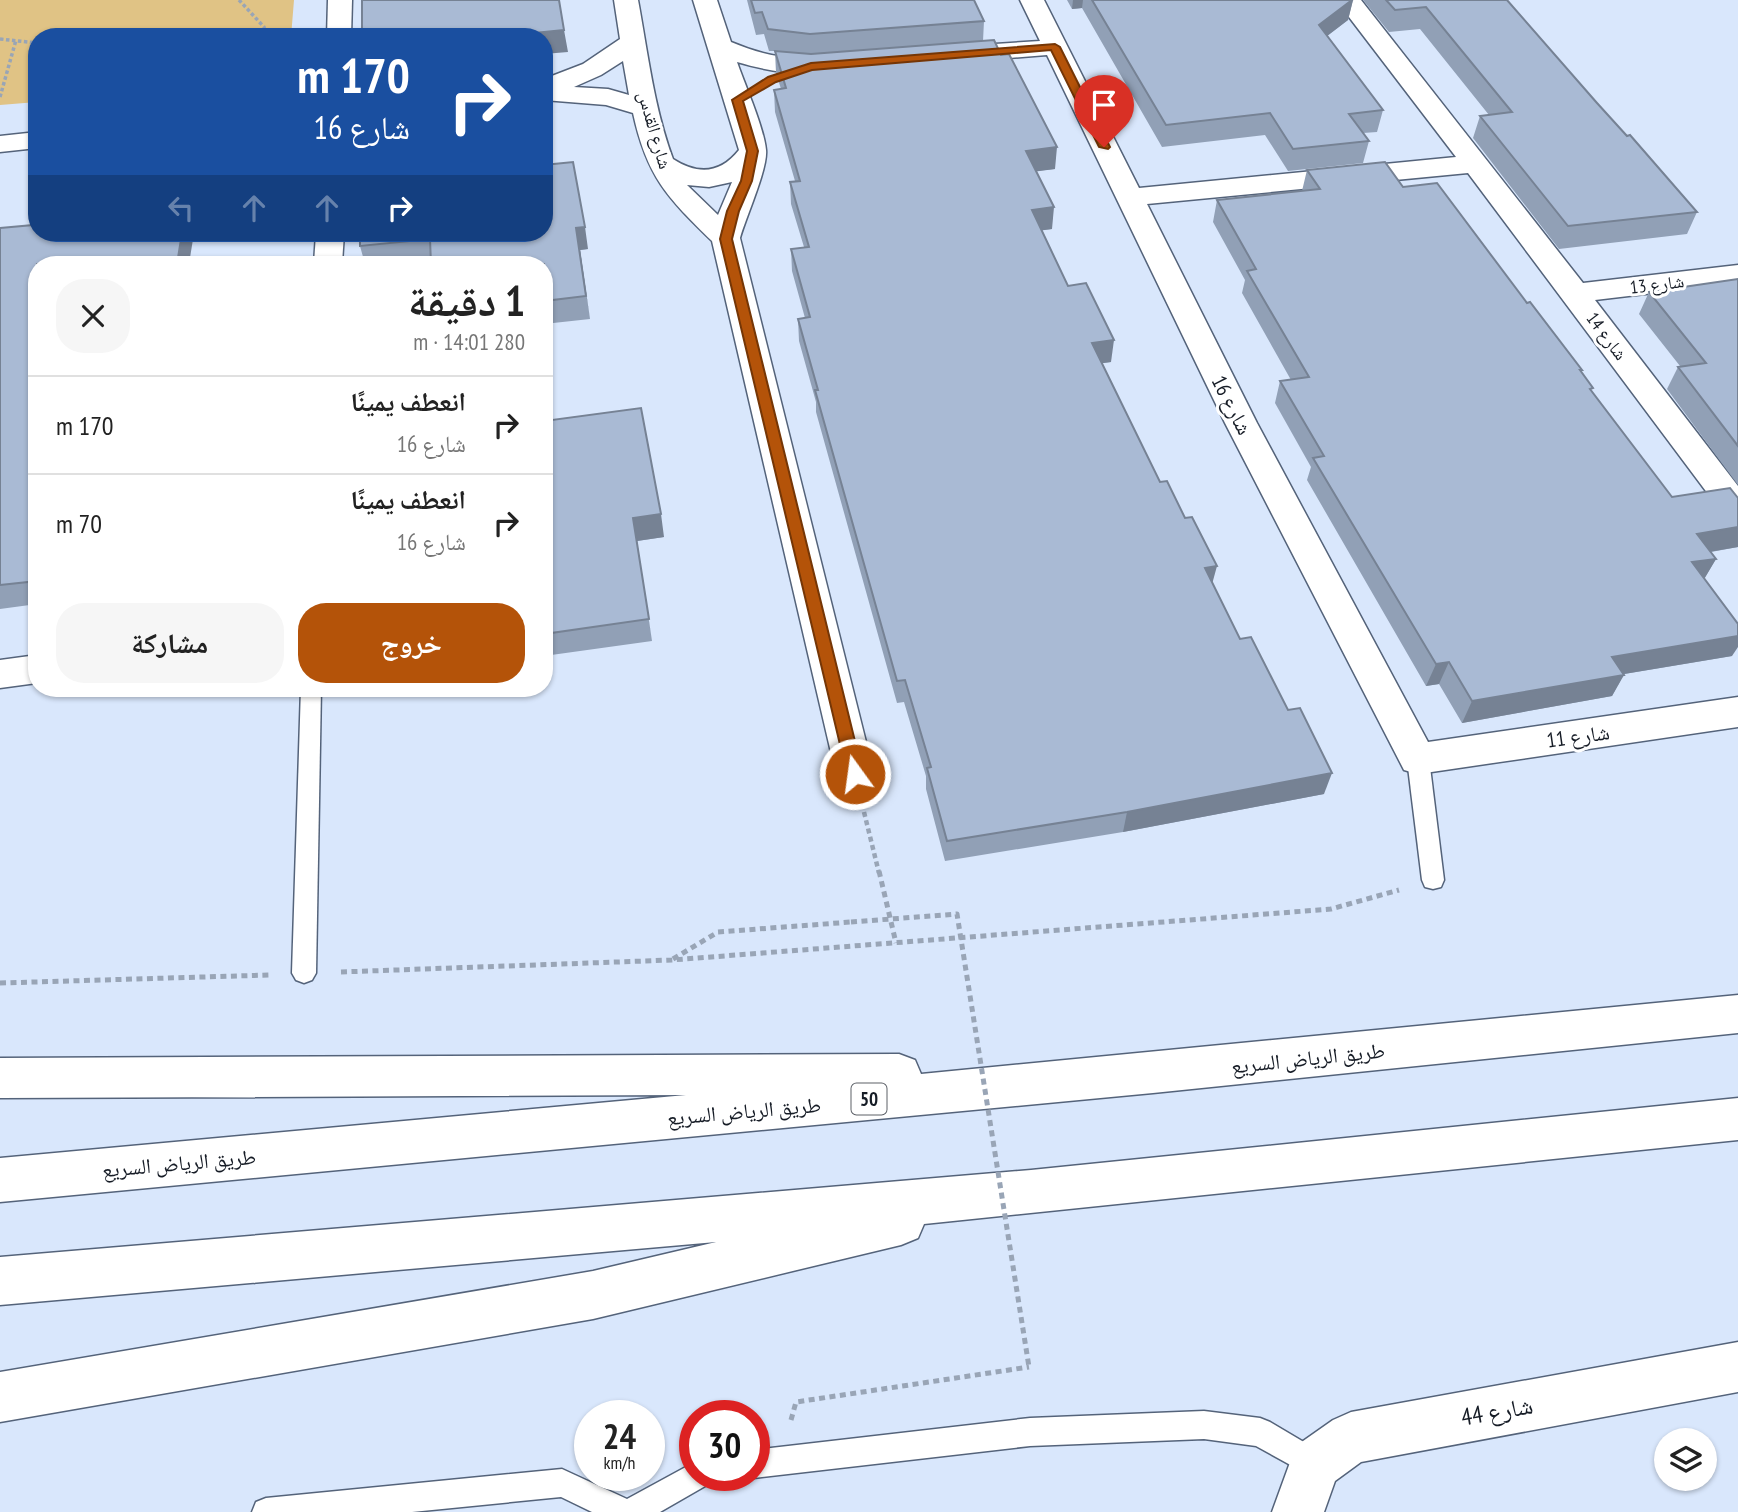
<!DOCTYPE html>
<html lang="ar">
<meta charset="utf-8">
<style>
:root{--surface:#fff;--page:#f6f6f6;--text:#222;--muted:#767676;--line:#e0e0e0;--accent:#b45309}
body{margin:0;font-family:"PT Sans Narrow","Noto Naskh Arabic",sans-serif;background:var(--page);color:var(--text);direction:rtl;height:100vh;display:flex;flex-direction:column;font-size:26px;white-space:nowrap}
*{box-sizing:border-box;margin:0}
p{font-size:23px;color:var(--muted)}
.icon{flex:none;width:38px;height:38px;fill:none;stroke:currentColor;stroke-width:2;stroke-linecap:round;stroke-linejoin:round}
.map{position:relative;flex:1;overflow:hidden;direction:ltr}
.sheet{position:absolute;left:28px;top:256px;width:525px;height:441px;display:flex;flex-direction:column;background:var(--surface);border-radius:28px;box-shadow:0 2px 5px #0004;direction:rtl}
.sheet>*{flex:none}
.guide{position:absolute;left:28px;top:28px;width:525px;height:214px;border-radius:28px;box-shadow:0 2px 5px #0004;direction:rtl;background:#1a4fa0;color:#fff;overflow:hidden}
.controls{position:absolute;left:1654px;top:1428px;display:grid;gap:14px}
.controls a{display:grid;place-items:center;width:63px;height:63px;border-radius:50%;background:var(--surface);box-shadow:0 2px 5px #0004;font-size:35px}
.speed{position:absolute;left:574px;top:1400px;display:flex;gap:14px;font-size:35px;font-weight:700;text-align:center}
.speed>*{display:grid;place-content:center;width:91px;height:91px;border-radius:50%;background:var(--surface);box-shadow:0 2px 5px #0004;line-height:1}
.speed small{font-size:18px;font-weight:400}
.speed .limit{border:10px solid #d22;background:#fff;color:#111}
.pin{position:absolute;display:grid;place-items:center;width:60px;height:60px;color:#fff;margin:-72px -30px;border-radius:50% 50% 50% 0;rotate:-45deg;box-shadow:0 0 7px #0007}
.pin .icon{rotate:45deg}
.me{position:absolute;width:77px;margin:-38px;rotate:346deg;stroke-linejoin:round;filter:drop-shadow(0 0 5px #0008)}
.turn{display:flex;align-items:center;gap:24px;height:147px;padding:0 28px;font-size:32px}
.turn .icon{width:91px;height:91px;stroke-width:2.5}
.turn b{display:block;font-size:49px;line-height:60px}
.lanes{display:flex;align-items:center;height:66px;padding:0 28px;background:#0003;justify-content:center;gap:35px;direction:ltr}
.lanes .off{opacity:.35}
.round{display:grid;place-items:center;flex:none;width:74px;height:74px;border-radius:28px;background:var(--page)}
.headline{display:flex;align-items:center;justify-content:space-between;height:119px;padding:0 28px}
h1{font-size:42px;font-weight:700;line-height:52px}
.action{display:flex;gap:14px;margin-top:auto;padding:14px 28px}
.action a{flex:1;height:80px;border-radius:28px;background:var(--accent);color:#fff;font-size:28px;font-weight:700;line-height:80px;text-align:center}
.action a+a{background:var(--page);color:var(--text)}
ul{padding:0;list-style:none}
li{display:flex;align-items:center;gap:21px;height:98px;padding:0 28px;border-top:2px solid var(--line)}
li div{flex:1}
li b{display:block;font-size:26px}
li em{font-style:normal}
.map>svg:first-child{display:block}
.green{fill:#e0c385}
.lines{fill:none;stroke-linecap:round;stroke-linejoin:round}
.lane-casing{stroke:#54637a;stroke-width:3}
.street-casing{stroke:#54637a;stroke-width:3}
.highway-casing{stroke:#54637a;stroke-width:3}
.path-far2{stroke:#99a5b6;stroke-width:3.5;stroke-dasharray:3.5 2.5;stroke-linecap:butt}
.path-far1{stroke:#99a5b6;stroke-width:4.5;stroke-dasharray:5 3.5;stroke-linecap:butt}
.path{stroke:#99a5b6;stroke-width:5;stroke-dasharray:6 4.5;stroke-linecap:butt}
.lane{fill:#fff;fill-rule:evenodd}
.street{fill:#fff;fill-rule:evenodd}
.highway{fill:#fff;fill-rule:evenodd}
.path-bridge{stroke:#99a5b6;stroke-width:5;stroke-dasharray:6 4.5;stroke-linecap:butt}
.wall{fill:#91a0b6}
.shaded-wall{fill:#768294}
.building{fill:#a9bad4;stroke:#768294;stroke-width:2}
.route{fill:#b45309;stroke:#753606;stroke-width:2}
.labels{text-anchor:middle;dominant-baseline:central;stroke-width:6;stroke-linejoin:round;paint-order:stroke}
.far-street-label{font-size:18px;fill:#161c26;stroke:#fff}
.shield{fill:#fff;stroke:#5c6067;stroke-width:2}
.shield-label{font-size:19px;font-weight:bold;fill:#161c26}
.street-label{font-size:21px;fill:#161c26;stroke:#fff}
.near-street-label{font-size:24px;fill:#161c26;stroke:#fff}
</style>
<div class="map">
<svg width="1738" height="1512" viewBox="0 0 1738 1512">
<rect width="100%" height="100%" fill="#d9e7fc"/>
<polygon class="green" points="0,0 294,0 291,37 37,37 37,102 0,105"/>
<g class="lines">
<defs>
<g id="lane">
<polygon points="301,688 321,688 316,973 312,980 304,983 296,980 292,973"/>
<polygon points="1418,751 1425,753 1429,759 1444,880 1441,887 1433,889 1425,887 1422,880 1407,759 1411,753"/>
<polygon points="1204,1411 1260,1418 1270,1422 1324,1454 1328,1464 1324,1474 1314,1478 1256,1446 1204,1439 1030,1446 754,1478 747,1475 754,1475 754,1450 1030,1418"/>
<polygon points="695,1462 695,1475 711,1475 707,1485 660,1512 592,1512 561,1497 412,1512 252,1512 256,1502 266,1498 562,1469 627,1499"/>
</g>
<g id="street">
<polygon points="328,0 352,0 351,37 327,37"/>
<path d="M 614,0 L 638,0 C 648,54 654,108 673,159 C 698,175 720,174 739,150 L 693,0 L 717,0 L 731,42 C 752,51 773,57 796,58 C 809,59 822,56 835,60 L 839,65 L 835,70 C 803,78 768,71 737,62 C 745,85 764,128 766,150 C 768,168 746,217 740,238 L 874,774 L 869,785 L 855,789 L 841,785 L 836,774 L 712,241 C 667,197 647,177 633,113 L 606,105 L 544,100 L 544,79 L 583,64 L 620,39 ZM 623,61 L 629,95 L 608,89 L 574,87 L 601,75 ZM 732,182 L 718,215 L 687,185 L 709,187 Z"/>
<polygon points="1020,0 1044,0 1139,188 1456,157 1336,0 1361,0 1583,283 1738,265 1738,283 1595,300 1738,486 1738,522 1726,518 1468,173 1147,204 1257,423 1428,742 1738,697 1738,727 1418,774 1404,770 1225,423 1047,55 949,63 940,60 936,55 940,50 949,47 1040,41"/>
<polygon points="37,132 37,148 0,152 0,136"/>
<polygon points="316,233 344,233 342,264 314,264"/>
<polygon points="37,655 37,683 0,688 0,660"/>
<polygon points="1738,1342 1738,1392 1361,1462 1335,1481 1324,1512 1272,1512 1296,1446 1333,1420 1351,1412"/>
</g>
<g id="highway">
<polygon points="1738,995 1738,1033 1153,1093 0,1202 0,1158 686,1095 0,1098 0,1058 899,1054 915,1060 921,1074"/>
<polygon points="1738,1098 1738,1140 924,1224 918,1238 901,1245 593,1319 0,1422 0,1372 593,1271 716,1242 0,1305 0,1257 1031,1170"/>
</g>
</defs>
<use href="#lane" class="lane-casing"/>
<use href="#street" class="street-casing"/>
<use href="#highway" class="highway-casing"/>
<g class="path-far2">
<polyline points="239,0 264,27 266,37"/>
<polyline points="0,39 37,43"/>
<polyline points="0,97 16,40"/>
</g>
<polyline class="path-far1" points="864,812 879,873"/>
<g class="path">
<polyline points="879,871 896,943"/>
<polyline points="673,959 718,932 851,922"/>
<polyline points="341,972 672,960 1331,909 1399,890"/>
<polyline points="0,983 270,975"/>
<polyline points="791,1420 796,1402 1029,1367"/>
</g>
<use href="#lane" class="lane"/>
<use href="#street" class="street"/>
<use href="#highway" class="highway"/>
<polyline class="path-bridge" points="851,922 957,914 1029,1367"/>
</g>
<g class="wall">
<polygon points="747,0 974,0 984,21 983,41 1055,169 1036,171 1052,229 1042,230 1068,286 1111,362 1102,363 1160,482 1240,639 1324,794 1123,832 945,861 926,789 926,776 904,702 897,703 816,412 816,402 799,341 798,319 805,318 792,271 791,249 804,247 791,204 790,182 795,181 775,112 774,90 781,89 776,73 775,51 769,51 764,34 756,35"/>
<polygon points="1067,0 1353,0 1348,20 1327,36 1383,110 1377,132 1363,133 1369,141 1363,163 1288,171 1265,135 1162,147 1082,8 1072,9"/>
<polygon points="1363,0 1507,0 1597,103 1697,212 1687,234 1559,249 1473,138 1480,116 1489,115 1420,29 1389,32"/>
<polygon points="1307,170 1403,187 1527,303 1582,370 1581,372 1591,391 1672,497 1738,547 1711,552 1716,559 1704,579 1732,656 1624,674 1612,696 1462,723 1439,684 1426,686 1307,480 1311,467 1275,403 1280,381 1291,380 1242,293 1245,280 1213,222 1217,200 1302,191"/>
<polygon points="0,228 37,264 37,604 0,609"/>
<polygon points="360,233 588,249 580,250 590,319 544,324 544,264 431,261 406,264 365,264 360,246"/>
<polygon points="1738,279 1738,485 1667,389 1678,367 1680,366 1639,314 1649,292"/>
<polygon points="544,421 664,537 637,541 652,641 544,656"/>
</g>
<g class="shaded-wall">
<polygon points="1073,0 1083,0 1082,8 1072,9"/>
<polygon points="1352,0 1353,0 1348,20 1314,46 1319,25"/>
<polygon points="564,30 568,52 544,54 544,37 515,37 515,35"/>
<polygon points="1057,147 1055,169 1024,173 1026,151"/>
<polygon points="1054,207 1052,229 1030,232 1032,210"/>
<polygon points="585,227 588,249 580,250 590,319 576,228"/>
<polygon points="182,233 194,233 189,264 177,264"/>
<polygon points="1114,340 1111,362 1089,365 1092,343"/>
<polygon points="661,514 664,537 637,541 652,641 633,518"/>
<polygon points="1738,527 1738,547 1685,556 1697,534"/>
<polygon points="1716,559 1703,581 1692,562"/>
<polygon points="1217,566 1211,588 1205,568"/>
<polygon points="1738,636 1738,647 1732,656 1600,678 1612,657"/>
<polygon points="1449,662 1439,684 1426,686 1436,664"/>
<polygon points="1624,675 1612,696 1462,723 1472,701"/>
<polygon points="1332,773 1324,794 1123,832 1127,812"/>
</g>
<g class="building">
<polygon points="362,0 559,0 564,30 515,35 515,37 362,37"/>
<polygon points="751,0 974,0 984,21 810,34 768,29 762,12 755,13"/>
<polygon points="1092,0 1352,0 1319,25 1383,110 1349,114 1369,141 1293,149 1270,113 1166,125"/>
<polygon points="1386,0 1507,0 1597,103 1627,136 1630,135 1697,212 1568,226 1480,116 1512,112 1426,7 1395,10"/>
<polygon points="994,40 1001,55 1009,54 1057,147 1026,151 1054,207 1032,210 1068,286 1086,283 1114,340 1092,343 1160,482 1167,481 1185,518 1192,517 1217,566 1205,568 1240,639 1251,637 1288,710 1300,708 1332,773 1127,812 947,841 927,768 931,767 905,680 897,681 815,390 818,390 798,319 810,317 791,249 809,247 790,182 800,181 774,90 786,88 775,51 811,54"/>
<polygon points="573,162 585,227 576,228 586,296 544,301 544,264 431,264 430,239 360,246 360,233 544,233 544,165"/>
<polygon points="1385,162 1403,187 1437,183 1527,303 1530,302 1582,370 1580,370 1593,388 1590,389 1672,497 1730,488 1738,498 1738,527 1697,534 1716,559 1692,562 1738,624 1738,636 1612,657 1624,675 1472,701 1449,662 1436,664 1313,458 1324,456 1280,381 1309,377 1247,271 1256,269 1217,200 1320,189 1307,170"/>
<polygon points="37,209 37,233 182,233 177,264 37,264 37,581 0,585 0,228 33,225"/>
<polygon points="1738,279 1738,446 1678,367 1706,363 1649,292"/>
<polygon points="641,408 661,514 633,518 649,619 544,634 544,421"/>
</g>
<polygon class="route" points="1055,44 1060,47 1110,147 1108,149 1099,147 1051,50 812,70 776,82 743,101 758,151 752,181 739,211 732,239 863,774 855,781 847,774 720,239 727,211 741,181 747,151 732,100 768,77 811,63"/>
<g class="labels">
<g class="far-street-label">
<text transform="translate(655 130) rotate(74)">شارع القدس</text>
<text transform="translate(1657 284) rotate(-7)">شارع 13</text>
<text transform="translate(1607 336) rotate(53)">شارع 14</text>
</g>
<rect class="shield" x="851.5" y="1083.5" width="35" height="31" rx="5"/>
<g class="shield-label">
<text x="869" y="1099">50</text>
</g>
<g class="street-label">
<text transform="translate(1232 405) rotate(63)">شارع 16</text>
<text transform="translate(1578 736) rotate(-8)">شارع 11</text>
<text transform="translate(1308 1058) rotate(-6)">طريق الرياض السريع</text>
<text transform="translate(744 1111) rotate(-5)">طريق الرياض السريع</text>
<text transform="translate(179 1163) rotate(-5)">طريق الرياض السريع</text>
</g>
<g class="near-street-label">
<text transform="translate(1497 1411) rotate(-10)">شارع 44</text>
</g>
</g>
</svg>
<div class="controls">
<a><svg class="icon" aria-label="layers" viewBox="0 0 24 24"><path d="M12 4l9 5-9 5-9-5zM3 14l9 5 9-5"/></svg></a>
</div>
<div class="speed"><div>24<small>km/h</small></div><div class="limit">30</div></div>
<div class="pin" style="left:1104px;top:147px;background:#d93025"><svg class="icon" aria-label="arrive" viewBox="0 0 24 24"><path d="M6 21V4h12l-3 4 3 4H6"/></svg></div>
<svg class="me" style="left:855px;top:774px" viewBox="-20 -20 40 40"><circle r="17" fill="#b45309" stroke="#fff" stroke-width="3"/><path d="M0-11L8 9 0 5-8 9z" fill="#fff"/></svg>
<div class="guide">
<div class="turn"><svg class="icon" aria-label="right" viewBox="0 0 24 24"><path d="M7 20v-9h11M14 6l5 5-5 5"/></svg><div><b>170 m</b>شارع 16</div></div>
<div class="lanes"><svg class="icon off" aria-label="left" viewBox="0 0 24 24"><path d="M17 20v-9H6M10 6l-5 5 5 5"/></svg><svg class="icon off" aria-label="ahead" viewBox="0 0 24 24"><path d="M12 20V5M6 11l6-6 6 6"/></svg><svg class="icon off" aria-label="ahead" viewBox="0 0 24 24"><path d="M12 20V5M6 11l6-6 6 6"/></svg><svg class="icon" aria-label="right" viewBox="0 0 24 24"><path d="M7 20v-9h11M14 6l5 5-5 5"/></svg></div>
</div>
<section class="sheet">
<div class="headline"><div><h1>1 دقيقة</h1><p>280 m · 14:01</p></div><a class="round"><svg class="icon" aria-label="close" viewBox="0 0 24 24"><path d="M6 6l12 12M18 6L6 18"/></svg></a></div>
<ul>
<li><svg class="icon" aria-label="right" viewBox="0 0 24 24"><path d="M7 20v-9h11M14 6l5 5-5 5"/></svg><div><b>انعطف يمينًا</b><p>شارع 16</p></div><em>170 m</em></li>
<li><svg class="icon" aria-label="right" viewBox="0 0 24 24"><path d="M7 20v-9h11M14 6l5 5-5 5"/></svg><div><b>انعطف يمينًا</b><p>شارع 16</p></div><em>70 m</em></li>
</ul>
<div class="action"><a>خروج</a><a>مشاركة</a></div>
</section>
</div>
